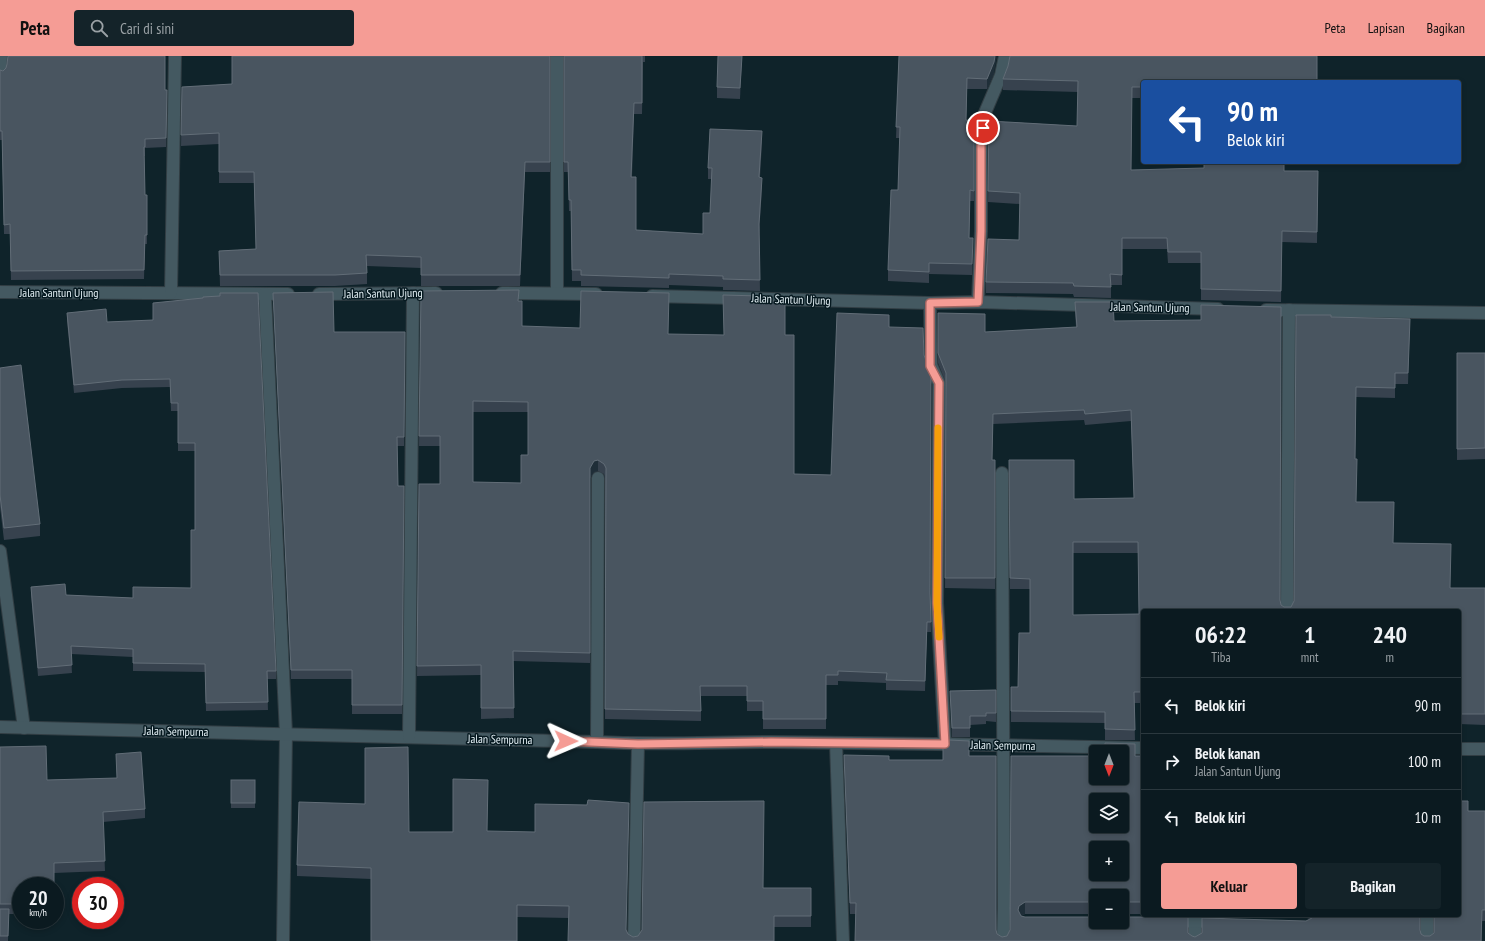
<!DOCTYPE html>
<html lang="id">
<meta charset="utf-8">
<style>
:root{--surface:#0b1a20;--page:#142329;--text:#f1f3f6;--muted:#9aa1a5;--line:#2b383e;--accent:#f59c95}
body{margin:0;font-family:"PT Sans Narrow",sans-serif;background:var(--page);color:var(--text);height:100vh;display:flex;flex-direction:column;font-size:15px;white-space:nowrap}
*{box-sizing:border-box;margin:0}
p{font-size:13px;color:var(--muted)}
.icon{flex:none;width:22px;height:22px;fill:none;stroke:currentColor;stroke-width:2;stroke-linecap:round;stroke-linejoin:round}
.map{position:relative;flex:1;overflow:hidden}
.sheet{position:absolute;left:1141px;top:553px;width:320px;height:308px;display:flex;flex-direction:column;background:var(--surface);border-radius:4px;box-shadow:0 2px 6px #0003,0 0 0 1px var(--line)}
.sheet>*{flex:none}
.hud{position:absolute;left:1141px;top:24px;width:320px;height:84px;border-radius:4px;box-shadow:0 2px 6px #0003,0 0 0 1px var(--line);background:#1a4fa0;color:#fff;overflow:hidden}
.needle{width:26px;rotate:180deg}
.controls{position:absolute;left:1089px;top:689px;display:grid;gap:8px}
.controls a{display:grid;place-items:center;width:40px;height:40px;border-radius:4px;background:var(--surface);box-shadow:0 2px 6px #0003,0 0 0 1px var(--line);font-size:20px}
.speed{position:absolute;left:12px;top:821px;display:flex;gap:8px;font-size:20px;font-weight:700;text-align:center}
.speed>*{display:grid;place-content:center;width:52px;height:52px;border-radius:50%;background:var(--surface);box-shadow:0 2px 6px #0003,0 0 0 1px var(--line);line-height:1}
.speed small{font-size:10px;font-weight:400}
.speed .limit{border:6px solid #d22;background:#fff;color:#111}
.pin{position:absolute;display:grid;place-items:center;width:34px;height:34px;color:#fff;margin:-17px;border:2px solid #fff;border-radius:50%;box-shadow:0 1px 4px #0007}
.me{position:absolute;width:44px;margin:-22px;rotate:91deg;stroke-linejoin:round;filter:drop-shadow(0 0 3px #0008)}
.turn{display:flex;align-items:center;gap:14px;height:84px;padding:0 20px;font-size:18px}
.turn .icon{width:52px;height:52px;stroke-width:2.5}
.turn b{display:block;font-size:28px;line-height:34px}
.eta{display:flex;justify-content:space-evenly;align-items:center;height:68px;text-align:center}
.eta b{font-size:24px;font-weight:600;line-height:28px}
.cta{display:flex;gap:8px;margin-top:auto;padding:8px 20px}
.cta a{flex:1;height:46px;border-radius:4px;background:var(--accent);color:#111;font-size:16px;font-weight:600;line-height:46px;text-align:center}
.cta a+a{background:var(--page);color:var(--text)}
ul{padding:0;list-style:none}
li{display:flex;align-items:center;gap:12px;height:56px;padding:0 20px;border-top:1px solid var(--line)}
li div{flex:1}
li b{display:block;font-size:15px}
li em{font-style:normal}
header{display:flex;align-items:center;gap:24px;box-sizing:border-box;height:56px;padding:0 20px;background:var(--accent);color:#111}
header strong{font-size:19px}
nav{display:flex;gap:22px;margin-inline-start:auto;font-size:14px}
.search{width:280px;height:36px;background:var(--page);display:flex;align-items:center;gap:10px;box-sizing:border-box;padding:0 14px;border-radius:4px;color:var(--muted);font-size:15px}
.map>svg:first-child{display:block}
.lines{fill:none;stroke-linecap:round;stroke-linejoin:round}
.street-casing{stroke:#323e44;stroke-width:14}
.street{stroke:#445961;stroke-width:12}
.wall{fill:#37424e;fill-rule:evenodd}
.shaded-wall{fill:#1f2e38}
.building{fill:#495560;stroke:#626d77;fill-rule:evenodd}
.route-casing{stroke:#9f6561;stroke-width:10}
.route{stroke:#f59c95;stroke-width:7}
.slow{stroke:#f59e0b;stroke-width:7}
.labels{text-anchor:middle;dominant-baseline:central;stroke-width:3;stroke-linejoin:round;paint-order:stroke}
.street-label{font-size:12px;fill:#e3eff4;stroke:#061920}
</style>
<header>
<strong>Peta</strong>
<div class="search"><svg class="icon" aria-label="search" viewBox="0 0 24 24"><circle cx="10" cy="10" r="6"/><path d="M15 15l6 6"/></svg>Cari di sini</div>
<nav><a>Peta</a><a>Lapisan</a><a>Bagikan</a></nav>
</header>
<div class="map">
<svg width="1485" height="885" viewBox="0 0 1485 885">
<rect width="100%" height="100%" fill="#0f232a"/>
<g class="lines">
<defs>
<g id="street">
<polyline points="557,0 557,237"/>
<polyline points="0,17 1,0"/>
<polyline points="0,236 288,238"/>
<polyline points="171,237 175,0"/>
<polyline points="502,237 596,238"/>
<polyline points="265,238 286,678 283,885"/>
<polyline points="319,238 436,237"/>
<polyline points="652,240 930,247 978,246 1218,253"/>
<polyline points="978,246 981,175 981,84 984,59 1001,19 1005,0"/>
<polyline points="930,247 931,309 939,327 937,547 945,688"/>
<polyline points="1266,254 1485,257"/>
<polyline points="1002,417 1004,852 1003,885"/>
<polyline points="0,495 24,672"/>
<polyline points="1287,555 1289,254"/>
<path d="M 0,671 L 597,686 C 655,689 714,686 772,686 C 896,687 1019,689 1143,692"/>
<polyline points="409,681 413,237"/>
<polyline points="597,686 598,422"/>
<polyline points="836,687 843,885"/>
<polyline points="1459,693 1485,693"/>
<polyline points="1195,859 1195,885"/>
<polyline points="1427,859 1427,885"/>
<polyline points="1171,865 1219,866"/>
<polyline points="634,885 638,688"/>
</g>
</defs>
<use href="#street" class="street-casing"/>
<use href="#street" class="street"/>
</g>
<g class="wall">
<polygon points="550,0 550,116 525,116 520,230 421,230 421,212 367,210 367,228 335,230 220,230 219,195 256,193 254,127 219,127 219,88 181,90 182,31 232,28"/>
<polygon points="564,0 645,0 645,6 643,6 642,58 634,58 632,121 636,174 703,178 710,157 712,123 708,123 708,112 762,86 760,121 762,132 759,178 760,235 723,234 723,231 669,229 669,232 581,230 581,225 572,225 571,155 569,155 568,116 564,116"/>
<polygon points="742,0 740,43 717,42 717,31"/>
<polygon points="899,0 994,17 987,33 967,33 966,64 974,65 974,145 970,145 969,182 973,193 972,219 929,218 929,227 888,225 888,214 898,134 900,82 896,82"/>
<polygon points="1008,10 1143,26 1143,42 1132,42 1131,114 1318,115 1317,187 1282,186 1281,246 1201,244 1201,207 1168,207 1167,193 1122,193 1122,229 1111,229 1111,242 1074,241 1073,238 986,237 986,226 1019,184 1020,148 988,146 989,65 1077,70 1078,36 1003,34 1003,23"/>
<polygon points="0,14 167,34 166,91 145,92 145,100 144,100 145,139 147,139 147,188 145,188 144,223 11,224 10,178 4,178 2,84 0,84"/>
<path d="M 421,235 L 519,245 L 522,270 L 668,278 L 724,279 L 760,245 L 785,279 L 794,418 L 831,419 L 889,271 L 930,538 L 931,576 L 927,576 L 925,635 L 886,634 L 886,627 L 838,625 L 838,629 L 826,629 L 826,673 L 763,673 L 763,655 L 747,655 L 747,640 L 701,640 L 701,665 L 605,663 L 605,422 L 604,418 L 598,415 L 594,416 L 590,422 L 590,607 L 513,605 L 514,662 L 481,663 L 481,619 L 417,620 L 419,428 L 440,428 L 440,390 L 419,390 ZM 473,356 L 528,356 L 528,399 L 521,427 L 473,426 Z"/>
<polygon points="273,237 334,276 405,276 404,390 397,390 398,430 404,430 402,658 352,658 352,623 291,623"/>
<path d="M 1075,246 L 1114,265 L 1280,545 L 1281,549 L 1284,551 L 1291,551 L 1294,545 L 1331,261 L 1410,263 L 1408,328 L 1395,328 L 1395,342 L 1356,341 L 1355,403 L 1356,446 L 1393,487 L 1451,532 L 1485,532 L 1485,669 L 1459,668 L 1459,555 L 1143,555 L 1143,647 L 1134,647 L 1135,684 L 1105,684 L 1105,667 L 1011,666 L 1011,631 L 1018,631 L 1030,577 L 1030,533 L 1010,533 L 1009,404 L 1074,443 L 1134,442 L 1131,365 L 1085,369 L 1084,364 L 993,368 L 992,404 L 995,404 L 995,533 L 945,532 L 946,327 L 938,307 L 938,257 L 985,276 L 1076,271 L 1075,256 ZM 1073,497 L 1138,497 L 1139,558 L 1073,559 Z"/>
<polygon points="67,257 107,266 153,264 276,615 276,623 267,623 268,654 206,655 205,616 133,615 133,601 71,598 72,617 38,620 31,539 31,531 66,539 133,542 191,532 195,474 195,395 178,395 178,355 171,355 170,331 122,332 74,337 67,265"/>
<polygon points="1457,297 1485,297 1485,403 1457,404"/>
<polygon points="0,312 40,468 40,480 4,484 0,451"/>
<polygon points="996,634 996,666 986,665 986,668 970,669 970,681 952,681 950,635"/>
<polygon points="0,691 47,724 117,722 116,698 145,753 145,762 103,766 105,815 54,817 21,830 21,858 9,858 8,885 0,885"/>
<polygon points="844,699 889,704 943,704 969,700 996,874 997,878 1002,881 1007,880 1010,874 1011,700 1143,700 1143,858 1122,858 1122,840 1096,840 1096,858 1025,858 1021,860 1025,861 1188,877 1192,880 1195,881 1306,865 1310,863 1307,862 1236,859 1420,859 1420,875 1421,878 1424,880 1430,880 1434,877 1468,755 1485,755 1485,865 1482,865 1482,885 855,885 856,858 850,858"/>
<rect x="231" y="724" width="24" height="28"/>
<polygon points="487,775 627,874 628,878 633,881 638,880 763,832 811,832 811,871 774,871 774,885 568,885 569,862 517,861 371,823 297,820 297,809 409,776"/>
</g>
<g class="shaded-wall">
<polygon points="742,0 740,43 740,32"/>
<polygon points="995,0 997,0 994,17 987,33 987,23"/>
<polygon points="634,47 634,58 631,132 631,121"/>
<polygon points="762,75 762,86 759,132 759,121"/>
<polygon points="525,106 525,116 520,230 520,219"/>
<polygon points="762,122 762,132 759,179 759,168"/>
<polygon points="973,182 973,193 972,219 972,208"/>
<polygon points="598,404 598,415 594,416 590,422 590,607 590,412 594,405"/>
<polygon points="1025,846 1025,858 1019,861 1018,854 1019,850"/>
</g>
<g class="building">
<polygon points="8,0 165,0 165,34 167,34 166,82 145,83 145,91 144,91 145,139 147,139 147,179 145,179 144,214 11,215 10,168 4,169 2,75 0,75 0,14 3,15 6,12 7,8"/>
<polygon points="232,0 550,0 550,106 525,106 520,219 421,219 421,201 366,199 367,217 335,219 220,219 219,195 256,193 254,116 219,116 219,77 181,79 182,31 232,28"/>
<polygon points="564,0 642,0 642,47 634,47 631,121 636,121 636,174 703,178 703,157 710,157 712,112 708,112 710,73 762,75 759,121 762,122 759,168 760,224 723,223 723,220 669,218 669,222 581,219 581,214 572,214 571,144 569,144 568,106 564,106"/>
<polygon points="718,0 742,0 740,32 717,31"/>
<polygon points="899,0 995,0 994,6 987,23 967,22 966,64 974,65 974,135 970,134 969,182 973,182 972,208 929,207 929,216 888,214 891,134 898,134 900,71 896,71"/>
<polygon points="1010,0 1317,0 1317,26 1143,26 1143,31 1132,31 1131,114 1204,112 1204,106 1284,106 1284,115 1318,115 1317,176 1282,175 1281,235 1201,233 1201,196 1168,196 1167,182 1122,182 1122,219 1110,218 1111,231 1074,230 1073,227 986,226 988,183 1019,184 1020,137 988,135 989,65 1077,70 1078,25 1003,23 1008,10"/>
<path d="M 519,234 L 518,245 L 522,245 L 522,270 L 580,272 L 581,235 L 669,237 L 668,278 L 724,279 L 723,239 L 760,240 L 760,245 L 785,245 L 785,279 L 794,279 L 794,418 L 831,419 L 837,257 L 889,259 L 889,271 L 923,272 L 924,299 L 931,318 L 930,537 L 931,566 L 927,566 L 925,625 L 886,624 L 887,617 L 838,615 L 838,619 L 826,619 L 826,663 L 763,663 L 763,645 L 747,645 L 747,630 L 700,630 L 701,655 L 605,653 L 606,412 L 604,408 L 598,404 L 594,405 L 590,412 L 590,597 L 513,595 L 514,652 L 481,652 L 481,609 L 417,610 L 419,428 L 440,428 L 440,380 L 419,380 L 421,235 ZM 473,345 L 528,346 L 528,399 L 521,399 L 521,427 L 473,426 Z"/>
<polygon points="333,236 334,276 405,276 404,381 397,381 398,430 404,430 402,649 352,649 352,614 291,614 273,237"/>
<polygon points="220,237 258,237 276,615 267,615 268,646 206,647 205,608 133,607 133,593 71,590 72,609 38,612 31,531 65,528 66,539 133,542 133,531 191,532 191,474 195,474 195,387 178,387 178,347 171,347 170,323 122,324 74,329 67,257 106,253 107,266 153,264 153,247 203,242 203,241 220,240"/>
<path d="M 1075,246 L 1113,246 L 1114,265 L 1201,264 L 1201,249 L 1281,251 L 1280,544 L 1281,549 L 1284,551 L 1291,551 L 1294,545 L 1296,259 L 1331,259 L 1331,261 L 1410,263 L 1408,317 L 1395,317 L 1395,332 L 1356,331 L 1355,403 L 1357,403 L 1356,446 L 1394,446 L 1393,487 L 1451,488 L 1450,532 L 1485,532 L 1485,658 L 1459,658 L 1459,555 L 1323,555 L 1323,553 L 1271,553 L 1271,555 L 1143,555 L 1143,636 L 1134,636 L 1135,674 L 1105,673 L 1105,656 L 1011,655 L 1011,631 L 1018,631 L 1019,577 L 1030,577 L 1030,523 L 1010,522 L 1009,404 L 1074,404 L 1074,443 L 1134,442 L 1131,354 L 1085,358 L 1084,354 L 993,358 L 992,404 L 995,404 L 995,522 L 945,522 L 946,317 L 938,297 L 938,257 L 985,258 L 985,276 L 1077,271 ZM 1073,486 L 1138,486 L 1139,558 L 1073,559 Z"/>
<polygon points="1457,297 1485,297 1485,392 1457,393"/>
<polygon points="21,309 40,468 4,472 0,439 0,312"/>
<polygon points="996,634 996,657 986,657 986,660 970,660 970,672 952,672 950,635"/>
<path d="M 949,684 L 969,685 L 969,700 L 996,700 L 996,874 L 997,878 L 1002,881 L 1007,880 L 1010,874 L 1011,700 L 1096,700 L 1096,722 L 1122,722 L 1122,696 L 1105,696 L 1105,687 L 1135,688 L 1135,700 L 1143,700 L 1143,846 L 1122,846 L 1122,840 L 1096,840 L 1096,846 L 1025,846 L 1019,850 L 1018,854 L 1021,860 L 1025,861 L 1096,861 L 1096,866 L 1122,866 L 1122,861 L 1188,861 L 1188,877 L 1192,880 L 1195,881 L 1202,877 L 1202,862 L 1306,865 L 1312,862 L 1313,859 L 1420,859 L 1420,874 L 1421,878 L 1424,880 L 1430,880 L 1434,877 L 1434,859 L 1459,859 L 1459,745 L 1468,745 L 1468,755 L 1485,755 L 1485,854 L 1482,854 L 1481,885 L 855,885 L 856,847 L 850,847 L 844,699 L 889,700 L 889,704 L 943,704 L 943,690 L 949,690 ZM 1096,744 L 1122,744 L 1122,770 L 1096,770 ZM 1096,792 L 1122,792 L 1122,818 L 1096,818 Z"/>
<polygon points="46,690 47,724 117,722 116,698 141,696 145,753 103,756 105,805 54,807 54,830 21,830 21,848 0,848 0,691"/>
<polygon points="408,691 409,776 453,776 453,723 488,724 487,775 535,776 535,748 587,749 588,744 629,747 626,874 628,878 633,881 638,880 642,874 644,746 764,745 763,832 811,832 811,860 774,860 774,885 568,885 569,850 517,849 517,885 371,885 371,812 297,809 299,746 365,748 365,692"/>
<rect x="231" y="724" width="24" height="23"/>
<polygon points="0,853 9,853 8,880 0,880"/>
</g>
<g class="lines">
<defs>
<polyline id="route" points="566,685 638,688 771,686 945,688 937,547 939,327 930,310 930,247 978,246 981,175 981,84 983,72"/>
</defs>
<use href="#route" class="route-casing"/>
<use href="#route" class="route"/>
<polyline class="slow" points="938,372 937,547 939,581"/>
</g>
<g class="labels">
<g class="street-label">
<text x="59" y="236">Jalan Santun Ujung</text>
<text transform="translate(383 237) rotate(-1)">Jalan Santun Ujung</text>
<text transform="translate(791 243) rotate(2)">Jalan Santun Ujung</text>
<text transform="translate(1150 251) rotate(1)">Jalan Santun Ujung</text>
<text transform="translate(176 675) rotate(1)">Jalan Sempurna</text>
<text transform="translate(500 683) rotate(1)">Jalan Sempurna</text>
<text transform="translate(1003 689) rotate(1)">Jalan Sempurna</text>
</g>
</g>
</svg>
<div class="controls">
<a><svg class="needle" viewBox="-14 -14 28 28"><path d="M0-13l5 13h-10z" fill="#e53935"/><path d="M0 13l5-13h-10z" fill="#9aa1a5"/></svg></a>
<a><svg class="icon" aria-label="layers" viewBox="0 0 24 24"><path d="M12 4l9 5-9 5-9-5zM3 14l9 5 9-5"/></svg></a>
<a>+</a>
<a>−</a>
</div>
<div class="speed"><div>20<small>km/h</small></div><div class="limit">30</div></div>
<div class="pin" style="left:983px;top:72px;background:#d93025"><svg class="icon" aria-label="arrive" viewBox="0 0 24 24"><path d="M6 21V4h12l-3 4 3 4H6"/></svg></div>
<svg class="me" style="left:566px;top:685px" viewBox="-20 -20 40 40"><path d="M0-17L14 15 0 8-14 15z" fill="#f59c95" stroke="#fff" stroke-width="4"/></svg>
<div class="hud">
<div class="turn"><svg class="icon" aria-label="left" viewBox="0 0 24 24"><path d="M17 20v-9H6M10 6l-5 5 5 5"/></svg><div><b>90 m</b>Belok kiri</div></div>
</div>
<section class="sheet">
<div class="eta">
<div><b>06:22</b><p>Tiba</p></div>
<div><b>1</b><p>mnt</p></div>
<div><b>240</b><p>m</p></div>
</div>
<ul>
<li><svg class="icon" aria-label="left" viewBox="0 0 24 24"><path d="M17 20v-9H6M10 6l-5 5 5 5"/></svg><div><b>Belok kiri</b></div><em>90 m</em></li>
<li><svg class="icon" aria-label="right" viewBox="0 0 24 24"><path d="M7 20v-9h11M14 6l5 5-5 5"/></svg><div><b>Belok kanan</b><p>Jalan Santun Ujung</p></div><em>100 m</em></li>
<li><svg class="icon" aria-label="left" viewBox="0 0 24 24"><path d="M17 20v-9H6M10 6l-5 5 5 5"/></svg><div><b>Belok kiri</b></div><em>10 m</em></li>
</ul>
<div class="cta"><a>Keluar</a><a>Bagikan</a></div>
</section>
</div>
